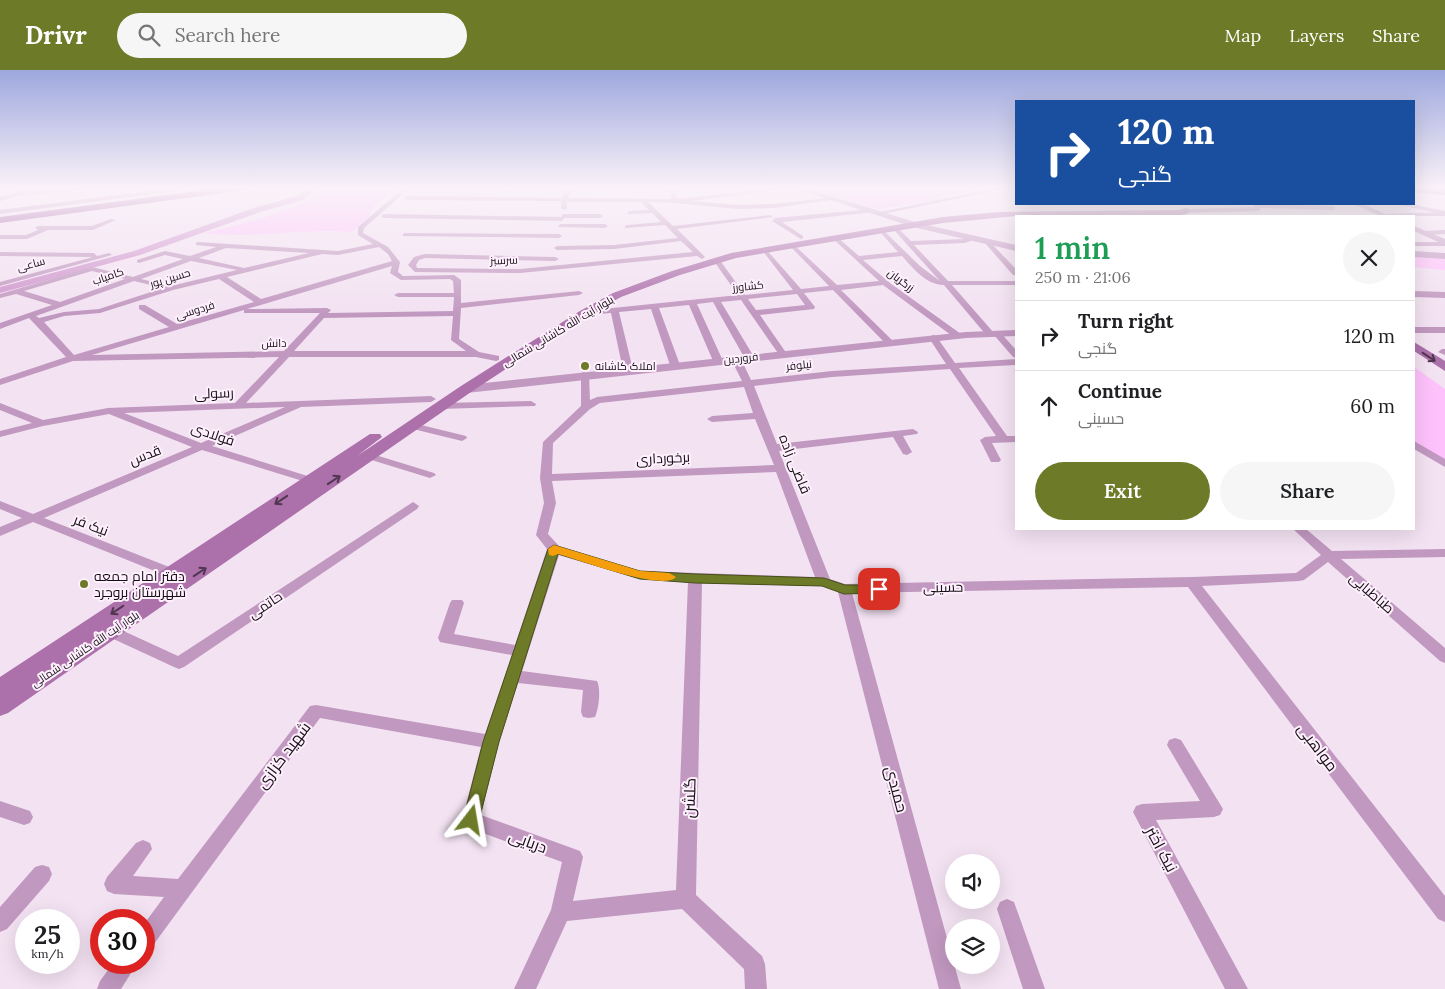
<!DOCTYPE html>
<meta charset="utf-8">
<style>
:root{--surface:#fff;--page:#f6f6f6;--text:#202124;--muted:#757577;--line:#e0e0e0;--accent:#6d7a27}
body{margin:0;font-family:Lora,Cairo,serif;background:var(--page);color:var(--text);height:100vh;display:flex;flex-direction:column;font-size:19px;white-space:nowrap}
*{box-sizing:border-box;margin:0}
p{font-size:16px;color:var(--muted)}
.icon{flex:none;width:28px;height:28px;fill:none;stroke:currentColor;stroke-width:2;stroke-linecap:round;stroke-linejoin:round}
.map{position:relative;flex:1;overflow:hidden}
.side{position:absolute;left:1015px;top:145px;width:400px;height:315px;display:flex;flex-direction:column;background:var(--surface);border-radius:0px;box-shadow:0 5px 20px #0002}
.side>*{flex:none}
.guide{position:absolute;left:1015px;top:30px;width:400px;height:105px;border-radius:0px;box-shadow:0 5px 20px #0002;background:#1a4fa0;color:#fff;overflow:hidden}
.tools{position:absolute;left:945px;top:784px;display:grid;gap:10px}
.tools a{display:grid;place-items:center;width:55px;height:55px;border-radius:50%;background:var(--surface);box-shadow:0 5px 20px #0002;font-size:25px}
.speed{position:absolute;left:15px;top:839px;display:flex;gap:10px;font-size:25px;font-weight:700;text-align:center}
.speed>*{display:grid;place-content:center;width:65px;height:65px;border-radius:50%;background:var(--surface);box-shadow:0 5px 20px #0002;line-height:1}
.speed small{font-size:12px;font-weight:400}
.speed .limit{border:8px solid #d22;background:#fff;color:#111}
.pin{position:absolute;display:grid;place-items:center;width:42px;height:42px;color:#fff;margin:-21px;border-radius:10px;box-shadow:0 2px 8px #0006}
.me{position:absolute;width:55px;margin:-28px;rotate:14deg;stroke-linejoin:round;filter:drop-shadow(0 0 4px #0008)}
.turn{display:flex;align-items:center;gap:18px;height:105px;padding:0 20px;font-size:22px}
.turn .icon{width:65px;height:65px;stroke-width:2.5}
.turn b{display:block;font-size:35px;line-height:42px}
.round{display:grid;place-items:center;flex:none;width:52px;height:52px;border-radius:26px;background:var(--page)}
.overview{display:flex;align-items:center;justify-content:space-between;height:85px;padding:0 20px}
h1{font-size:30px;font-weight:600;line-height:38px;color:#1e9e55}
.action{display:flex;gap:10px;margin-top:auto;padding:10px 20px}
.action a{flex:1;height:58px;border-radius:30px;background:var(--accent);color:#fff;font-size:20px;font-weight:600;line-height:58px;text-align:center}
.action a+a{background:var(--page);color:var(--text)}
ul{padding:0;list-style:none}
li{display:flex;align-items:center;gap:15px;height:70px;padding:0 20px;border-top:1px solid var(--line)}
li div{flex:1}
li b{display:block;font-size:19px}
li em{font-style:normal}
header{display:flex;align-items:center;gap:30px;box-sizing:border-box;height:70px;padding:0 25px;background:var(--accent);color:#fff}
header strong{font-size:24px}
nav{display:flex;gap:28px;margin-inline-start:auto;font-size:18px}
.search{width:350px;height:45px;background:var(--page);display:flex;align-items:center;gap:12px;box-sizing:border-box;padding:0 18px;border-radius:28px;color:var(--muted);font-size:19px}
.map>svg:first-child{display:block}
.green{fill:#fec1fb}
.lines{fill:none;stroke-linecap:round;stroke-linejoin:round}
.canal{fill:#cf95cd;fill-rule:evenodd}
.minor{fill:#c198c0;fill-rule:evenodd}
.tertiary{fill:#c198c0;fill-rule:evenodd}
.secondary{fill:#ac70ab;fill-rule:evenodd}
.primary{fill:#9c519b;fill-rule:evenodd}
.oneway{stroke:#513650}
.route{fill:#6d7a27;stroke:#474f19}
.slow{fill:#f59e0b}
.poi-dot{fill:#6d7a27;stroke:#fef0fd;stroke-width:2}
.labels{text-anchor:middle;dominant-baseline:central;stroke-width:4;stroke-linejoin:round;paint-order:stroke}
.far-street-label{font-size:11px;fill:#140f14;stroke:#fef0fd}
.far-poi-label{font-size:11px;fill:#140f14;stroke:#fef0fd;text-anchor:start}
.street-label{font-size:14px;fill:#140f14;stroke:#fef0fd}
.poi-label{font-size:14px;fill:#140f14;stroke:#fef0fd;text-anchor:start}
.near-street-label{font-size:16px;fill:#140f14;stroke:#fef0fd}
</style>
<header>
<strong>Drivr</strong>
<div class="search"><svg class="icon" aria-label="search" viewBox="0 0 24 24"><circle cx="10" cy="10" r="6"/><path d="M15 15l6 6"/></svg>Search here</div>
<nav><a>Map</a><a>Layers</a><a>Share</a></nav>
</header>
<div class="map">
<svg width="1445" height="919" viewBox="0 0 1445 919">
<rect width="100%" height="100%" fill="#f3e2f2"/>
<g class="green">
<polygon points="804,117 994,117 939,127 937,130 877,139"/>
<path d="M 328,119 L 393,120 L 374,135 L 368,148 L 351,162 C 303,158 253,169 204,163 C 244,154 294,142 328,119 Z"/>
<polygon points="1414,187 1431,187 1445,189 1445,200 1414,197"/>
<polygon points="1414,297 1445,319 1445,392 1414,374"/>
</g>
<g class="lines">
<polygon class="canal" points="311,117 319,117 303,130 260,142 140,185 0,223 0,217 134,181 254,138 297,126"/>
<g class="minor">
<polygon points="0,117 28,117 0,119"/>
<polygon points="94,117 102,118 18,126 0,131 0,127 24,120"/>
<polygon points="181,117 183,120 0,144 0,140"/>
<path d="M 405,117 L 411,117 L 364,158 L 363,163 L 388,177 L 400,192 L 398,202 L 403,206 L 454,205 L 461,210 L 461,233 L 579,221 L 583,223 L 579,225 L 461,238 L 459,269 L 479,282 L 499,286 L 499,290 L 496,291 L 476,287 L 289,287 L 246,333 L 431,326 L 436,329 L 431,332 L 301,337 L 212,376 L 314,408 L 316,410 L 314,412 L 306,412 L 202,380 L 44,448 L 177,500 L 179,503 L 177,506 L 167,506 L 33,452 L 0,466 L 0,457 L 22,448 L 0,439 L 0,431 L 33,444 L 192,377 L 109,344 L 43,356 L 0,367 L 0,361 L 32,353 L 0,340 L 0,333 L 43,350 L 108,338 L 235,333 L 279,287 L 73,291 L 0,315 L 0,309 L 66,287 L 29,248 L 0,259 L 0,253 L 52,235 L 16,224 L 0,228 L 0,224 L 92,197 L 133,207 L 183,189 L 165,185 L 139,193 L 137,192 L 137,190 L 165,181 L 190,186 L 216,177 L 196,175 L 196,173 L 198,172 L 338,181 L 373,174 L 358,165 L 358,157 ZM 379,177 L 388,184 L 392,191 L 261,229 L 227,207 L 322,184 L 338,185 ZM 226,178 L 309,183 L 244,198 L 199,188 ZM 191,191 L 237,200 L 171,216 L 141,209 ZM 392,196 L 390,203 L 401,210 L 450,209 L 453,211 L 454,223 L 398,223 L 394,225 L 398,227 L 454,227 L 453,241 L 328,243 L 331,240 L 327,238 L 247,239 ZM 92,201 L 125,209 L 60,232 L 24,221 ZM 219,209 L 254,232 L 177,254 L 145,235 L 139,235 L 139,239 L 169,257 L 74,285 L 44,252 L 64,246 L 100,243 L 173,220 ZM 134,211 L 163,218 L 99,239 L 64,242 L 39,248 L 36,246 ZM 244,240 L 244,243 L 320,243 L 284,281 L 92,285 ZM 453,246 L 451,270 L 466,281 L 294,281 L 324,248 ZM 285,337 L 201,373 L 124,343 Z"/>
<polygon points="567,117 573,117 568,128 672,129 668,117 674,117 677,129 787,117 784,119 691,131 738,135 774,134 835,127 838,129 774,138 738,139 675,133 648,132 673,156 770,145 773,147 677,159 705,187 702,189 697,186 520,203 415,202 408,195 414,187 425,184 555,187 559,189 555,191 425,188 419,190 416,195 417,198 520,199 693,182 681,171 614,179 557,180 554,178 557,176 614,175 678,168 665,155 625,158 625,156 627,155 661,152 652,143 627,144 629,141 649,140 641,132 567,132 567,138 564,140 561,138 561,131 407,130 404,128 407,126 562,128"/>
<polygon points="1002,117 1012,117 878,145 875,143"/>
<polygon points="1256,134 1333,136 1336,138 1333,140 1261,138 1259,141 1186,143 1183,141 1186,139 1254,137 1253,136"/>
<polygon points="873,139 875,142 782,152 803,166 803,168 801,169 772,151 775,148"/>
<polygon points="1445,142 1445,146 1382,146 1385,144"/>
<polygon points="563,144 600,144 603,146 600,148 564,148 562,151 384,148 381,146 384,144 561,147"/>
<polygon points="111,149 116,150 93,160 48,160 27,169 0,169 0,165 26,165 38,160 35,158 38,156 92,156"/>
<polygon points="561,154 605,154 608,156 605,158 559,157 558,156"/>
<path d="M 893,157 L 897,157 L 911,171 L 964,169 L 976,167 L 976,169 L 965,173 L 914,175 L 948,211 L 1016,211 L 1016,215 L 952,215 L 994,263 L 1000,262 L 1016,280 L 1016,288 L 1013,287 L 994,265 L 987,266 L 944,215 C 926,215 913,198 902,186 L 863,190 L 890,213 L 961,264 L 961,268 L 955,268 L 883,215 L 841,220 L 893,271 L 893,275 L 887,275 L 833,220 L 804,223 L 815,237 L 814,239 L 760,245 L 787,284 L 783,287 L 780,286 L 741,230 L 721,232 L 754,287 L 749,290 L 744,287 L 713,232 L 697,234 L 723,291 L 718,294 L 713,291 L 689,235 L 659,238 L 680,295 L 675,298 L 670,295 L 651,239 L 619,242 L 633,300 L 628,303 L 623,300 L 611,243 L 584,245 L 580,243 L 584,241 L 738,225 L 713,190 L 717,188 L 719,189 L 745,225 L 793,220 L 762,180 L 765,178 L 801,219 L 829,216 L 790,176 L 789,175 L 792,173 L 837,215 L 879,211 L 832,168 L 837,167 L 859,186 L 898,182 L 879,161 L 879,159 L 881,158 L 920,196 L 940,211 L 893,159 ZM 797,224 L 805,235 L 756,240 L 748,229 Z"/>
<polygon points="1445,160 1445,164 1425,165 1422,163 1425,161"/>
<polygon points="405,163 559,164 562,166 559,168 403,166 403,164"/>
<polygon points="985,171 989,171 1016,199 1016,205 1013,205 985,173"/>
<rect x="1414" y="172" width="31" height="4"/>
<polygon points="0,182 94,183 97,186 109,183 112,185 0,216 0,212 93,187 0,186"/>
<rect x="1414" y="257" width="31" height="6"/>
<path d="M 933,265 L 936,266 L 955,293 L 1016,289 L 1016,295 L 959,298 L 1007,366 L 1016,366 L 1016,372 L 992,373 L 1001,390 L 999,392 L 991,392 L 980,370 L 985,367 L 996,366 L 950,299 L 832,307 L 754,316 L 777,374 L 913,359 L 918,362 L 917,364 L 903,366 L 912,382 L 907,385 L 903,384 L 893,367 L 779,381 L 830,509 L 845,514 L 1192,507 L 1296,503 L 1321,485 L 1293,459 L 1306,459 L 1332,481 L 1445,479 L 1445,487 L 1341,489 L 1445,578 L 1445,593 L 1440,591 L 1328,492 L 1304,510 L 1299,511 L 1202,516 L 1445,826 L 1445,852 L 1438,849 L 1188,517 L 852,523 L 961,919 L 939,919 L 838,522 L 823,516 L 702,513 L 696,825 L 762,886 L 765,894 L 767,919 L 745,919 L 744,899 L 682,839 L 567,851 L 536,919 L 514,919 L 551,840 L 562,792 L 464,756 L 462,750 L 481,677 L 320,648 L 151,878 L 144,881 L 144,854 L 164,827 L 114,824 L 107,821 L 104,814 L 107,807 L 136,773 L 143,770 L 150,773 L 152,779 L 133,806 L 178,809 L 310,636 L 316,635 L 485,664 L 512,585 L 445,573 L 440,572 L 438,568 L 450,533 L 452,530 L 462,530 L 464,533 L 454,564 L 515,575 L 547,479 L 536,465 L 544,433 L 540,408 L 543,372 L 581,336 L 581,303 L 584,302 L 589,305 L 590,330 L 597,327 L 742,311 L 731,289 L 736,286 L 741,289 L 751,310 L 832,301 L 946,294 L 929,268 ZM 744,317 L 753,343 L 712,346 L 707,349 L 712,352 L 755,349 L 774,395 L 552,404 L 553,373 L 590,339 L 600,333 ZM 776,402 L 815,507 L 640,501 L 559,476 L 548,464 L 556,433 L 552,411 ZM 559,485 L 640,509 L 688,512 L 676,820 L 573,831 L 583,787 L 580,781 L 481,745 L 499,672 L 518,613 L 583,620 L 581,642 L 583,647 L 589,648 L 595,647 C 599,638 601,619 597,611 L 522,601 Z"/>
<polygon points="1442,279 1445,279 1445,285 1438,282"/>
<polygon points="531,331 536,334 535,336 441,339 436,336 441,333"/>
<polygon points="413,353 466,366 467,368 462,371 409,358 408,356"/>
<polygon points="1414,371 1445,389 1445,397 1414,379"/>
<polygon points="369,383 434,403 436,405 430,408 365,388 363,386 365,384"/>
<polygon points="413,432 419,436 417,439 184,597 179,599 174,597 107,566 105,562 107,558 112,557 117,558 178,586"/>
<polygon points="1175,668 1181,670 1223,739 1220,745 1214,747 1156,750 1248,919 1225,919 1133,742 1136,736 1142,734 1200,731 1167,675 1169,670"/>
<polygon points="0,731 30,741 33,747 30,753 24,755 0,747"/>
<polygon points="42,795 49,797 52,804 49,811 7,859 0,862 0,837 35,797"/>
<polygon points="1007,829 1014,832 1045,919 1023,919 997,839 1000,832"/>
<polygon points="114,892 138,892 121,919 97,919 100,911"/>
</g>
<g class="tertiary">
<polygon points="791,117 802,117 918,153 1016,175 1016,181 913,157"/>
<polygon points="1353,134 1363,134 1390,146 1380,146"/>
<polygon points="1396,134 1410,134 1445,141 1445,145"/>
<polygon points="1414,156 1445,169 1445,175 1414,161"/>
<polygon points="1414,181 1445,183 1445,189 1414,187"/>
<polygon points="1414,221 1445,222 1445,228 1414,227"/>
<polygon points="1016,260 1016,266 966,268 466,323 460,319 466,315 966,262"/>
</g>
<g class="secondary">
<polygon points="1186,138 1189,139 1189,143 1179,146 1016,146 943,153 736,188 680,205 621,227 588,245 471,322 8,643 0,646 0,607 370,364 380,364 382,367 357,386 461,316 580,241 613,223 672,201 731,183 943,147 999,142 1179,140"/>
<polygon points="1414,272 1445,291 1445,301 1414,281"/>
</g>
<g class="primary">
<polygon points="227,117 249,117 245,120 0,153 0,147"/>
<polygon points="1414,117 1445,119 1445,125 1414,122"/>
</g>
</g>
<defs><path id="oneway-shaft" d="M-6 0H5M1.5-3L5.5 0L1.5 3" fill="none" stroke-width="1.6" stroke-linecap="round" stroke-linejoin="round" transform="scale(1.25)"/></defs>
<g class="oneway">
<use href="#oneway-shaft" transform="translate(1429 287) rotate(33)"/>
<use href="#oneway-shaft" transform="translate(334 410) rotate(-34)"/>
<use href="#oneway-shaft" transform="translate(281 430) rotate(146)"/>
<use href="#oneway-shaft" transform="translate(200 502) rotate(-34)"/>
<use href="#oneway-shaft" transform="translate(117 540) rotate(146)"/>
</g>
<linearGradient id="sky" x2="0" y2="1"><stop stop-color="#9ea8dd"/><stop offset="0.48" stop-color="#faf2f9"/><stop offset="1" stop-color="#faf2f9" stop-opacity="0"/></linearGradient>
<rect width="1445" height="245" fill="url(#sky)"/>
<polygon class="route" points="554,475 640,501 695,504 824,508 845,515 879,515 885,519 879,523 844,524 822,516 695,513 640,509 558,484 499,672 479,750 477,755 471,758 465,755 463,750 483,672 548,479"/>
<path class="slow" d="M 554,475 L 640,501 L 669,503 L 676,507 C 664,522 577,489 558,484 L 553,486 L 549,485 L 548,479 Z"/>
<g class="poi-dot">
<circle cx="585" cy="296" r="5"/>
<circle cx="84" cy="514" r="5"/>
</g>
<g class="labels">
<g class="far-street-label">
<text transform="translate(504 190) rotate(-2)">سرسبز</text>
<text transform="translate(31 194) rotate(-15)">ساعی</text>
<text transform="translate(108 206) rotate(-19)">کامیاب</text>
<text transform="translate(170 208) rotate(-17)">حسین پور</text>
<text transform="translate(901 210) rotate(37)">زرگریان</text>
<text transform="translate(748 216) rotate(-6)">کشاورز</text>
<text transform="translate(195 240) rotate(-17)">فردوسی</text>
<text transform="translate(558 261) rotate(-31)">بلوار آیت الله کاشانی شمالی</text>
<text transform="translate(274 273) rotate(-1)">دانش</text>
<text transform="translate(741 288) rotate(-6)">فروردین</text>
<text transform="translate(799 295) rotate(-6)">نیلوفر</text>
<text transform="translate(85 579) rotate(-34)">بلوار آیت الله کاشانی شمالی</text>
</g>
<g class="far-poi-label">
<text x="595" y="296">املاک کاشانه</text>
</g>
<g class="street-label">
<text transform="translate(214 323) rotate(-2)">رسولی</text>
<text transform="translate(213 364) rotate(19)">فولادی</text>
<text transform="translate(145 385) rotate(-22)">قدس</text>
<text transform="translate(663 388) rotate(-3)">برخورداری</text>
<text transform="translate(795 394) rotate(68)">قاضی زاده</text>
<text transform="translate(91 455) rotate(21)">نیک فر</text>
<text transform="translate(943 517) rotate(-1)">حسینی</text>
<text transform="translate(1372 523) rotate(41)">طباطبایی</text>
<text transform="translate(265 535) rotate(-34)">حاتمی</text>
</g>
<g class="poi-label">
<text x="94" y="506">دفتر امام جمعه<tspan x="94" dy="16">شهرستان بروجرد</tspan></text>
</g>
<g class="near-street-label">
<text transform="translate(1318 677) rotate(53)">مواهبی</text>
<text transform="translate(283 685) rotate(-53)">شهید کزازی</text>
<text transform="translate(897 719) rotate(75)">حمیدی</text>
<text transform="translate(689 728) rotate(-88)">گلشن</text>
<text transform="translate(528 771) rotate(20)">دریایی</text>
<text transform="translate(1162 779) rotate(62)">نیک اختر</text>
</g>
</g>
</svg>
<div class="tools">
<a><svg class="icon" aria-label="sound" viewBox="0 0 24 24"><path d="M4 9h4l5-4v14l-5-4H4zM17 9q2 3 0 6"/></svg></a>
<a><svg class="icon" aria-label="layers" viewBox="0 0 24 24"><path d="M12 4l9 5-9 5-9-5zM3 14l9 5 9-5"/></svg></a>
</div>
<div class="speed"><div>25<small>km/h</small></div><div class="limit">30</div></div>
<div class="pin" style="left:879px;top:519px;background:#d93025"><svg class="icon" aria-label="arrive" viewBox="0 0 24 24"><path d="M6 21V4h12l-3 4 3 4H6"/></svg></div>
<svg class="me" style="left:471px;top:750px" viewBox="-20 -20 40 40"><path d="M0-17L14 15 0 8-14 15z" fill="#6d7a27" stroke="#fff" stroke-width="4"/></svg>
<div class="guide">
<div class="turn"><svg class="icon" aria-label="right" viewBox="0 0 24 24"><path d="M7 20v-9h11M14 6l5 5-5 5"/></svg><div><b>120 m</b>گنجی</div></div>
</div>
<section class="side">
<div class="overview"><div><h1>1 min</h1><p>250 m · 21:06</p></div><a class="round"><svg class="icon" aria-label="close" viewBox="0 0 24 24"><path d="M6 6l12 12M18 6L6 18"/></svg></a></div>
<ul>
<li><svg class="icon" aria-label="right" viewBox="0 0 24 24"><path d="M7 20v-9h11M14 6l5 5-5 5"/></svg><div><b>Turn right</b><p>گنجی</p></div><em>120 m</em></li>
<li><svg class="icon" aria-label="ahead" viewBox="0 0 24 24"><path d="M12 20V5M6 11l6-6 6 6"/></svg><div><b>Continue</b><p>حسینی</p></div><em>60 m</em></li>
</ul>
<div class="action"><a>Exit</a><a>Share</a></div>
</section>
</div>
